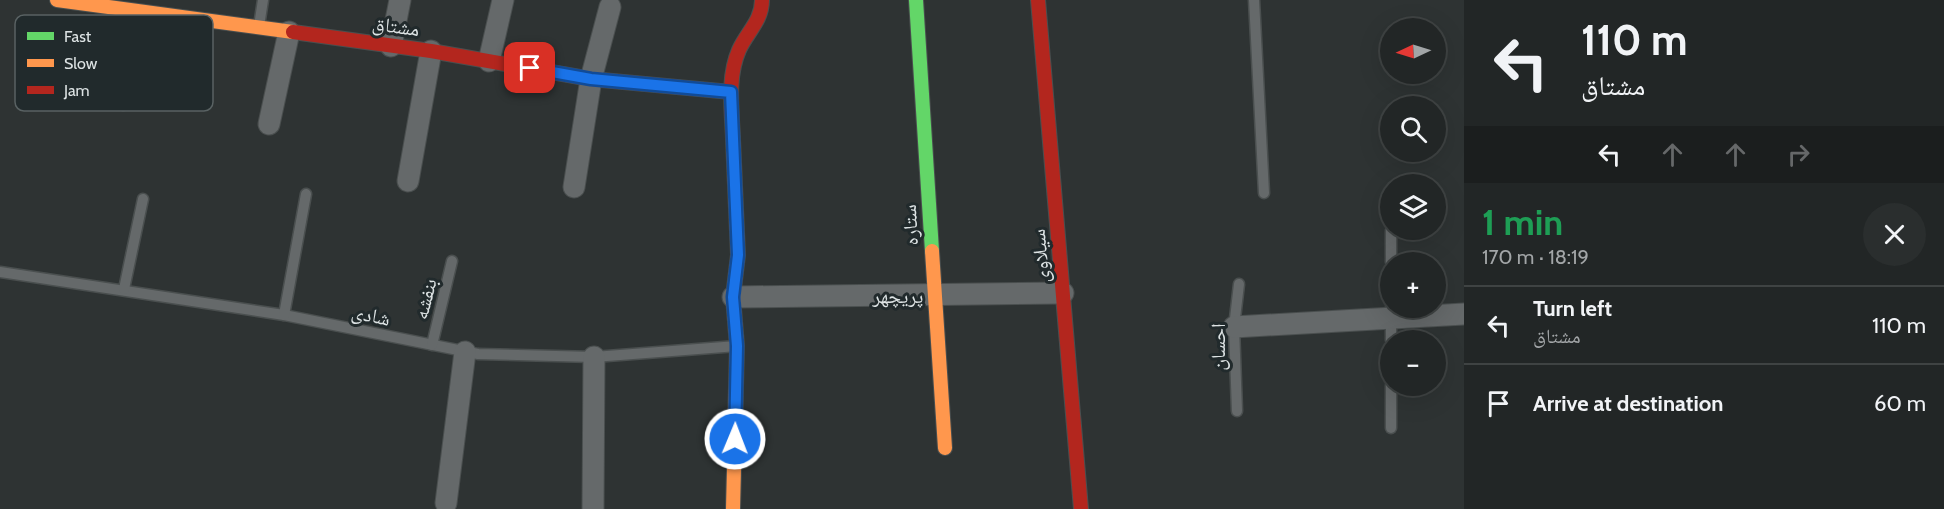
<!DOCTYPE html>
<meta charset="utf-8">
<style>
:root{--surface:#222626;--page:#2a2e2e;--text:#f1f3f6;--muted:#a2a5a7;--line:#3f4343}
body{margin:0;font-family:Cabin,"Noto Naskh Arabic",sans-serif;background:var(--page);color:var(--text);height:100vh;display:flex;flex-direction:column;font-size:22px;white-space:nowrap}
*{box-sizing:border-box;margin:0}
p{font-size:20px;color:var(--muted)}
.icon{flex:none;width:33px;height:33px;fill:none;stroke:currentColor;stroke-width:2;stroke-linecap:round;stroke-linejoin:round}
.map{position:relative;flex:1;overflow:hidden}
.details{display:flex;flex-direction:column;background:var(--surface);width:480px}
.details>*{flex:none}
.banner{background:#222626;color:var(--text);overflow:hidden}
.needle{width:39px;rotate:266deg}
.buttons{position:absolute;left:1380px;top:18px;display:grid;gap:12px}
.buttons a{display:grid;place-items:center;width:66px;height:66px;border-radius:50%;background:var(--surface);box-shadow:0 6px 24px #0002,0 0 0 2px var(--line);font-size:30px}
.pin{position:absolute;display:grid;place-items:center;width:51px;height:51px;color:#fff;margin:-26px;border-radius:12px;box-shadow:0 3px 9px #0006}
.me{position:absolute;width:66px;margin:-33px;rotate:1deg;stroke-linejoin:round;filter:drop-shadow(0 0 4px #0008)}
.turn{display:flex;align-items:center;gap:21px;height:126px;padding:0 18px;font-size:27px}
.turn .icon{width:78px;height:78px;stroke-width:2.5}
.turn b{display:block;font-size:42px;line-height:51px}
.lanes{display:flex;align-items:center;height:57px;padding:0 18px;background:#0003;justify-content:center;gap:30px;direction:ltr}
.lanes .off{opacity:.35}
.round{display:grid;place-items:center;flex:none;width:63px;height:63px;border-radius:32px;background:var(--page)}
.head{display:flex;align-items:center;justify-content:space-between;height:102px;padding:0 18px}
h1{font-size:36px;font-weight:800;line-height:45px;color:#1e9e55}
ul{padding:0;list-style:none}
li{display:flex;align-items:center;gap:18px;height:78px;padding:0 18px;border-top:2px solid var(--line)}
li div{flex:1}
li b{display:block;font-size:22px}
li em{font-style:normal}
main{display:flex;flex:1;min-height:0}
.map>svg:first-child{display:block}
.lines{fill:none;stroke-linecap:round;stroke-linejoin:round}
.lane-casing{stroke:#4a4f4f;stroke-width:13}
.street-casing{stroke:#4a4f4f;stroke-width:23}
.fast-casing{stroke:#4a4f4f;stroke-width:16}
.slow-casing{stroke:#4a4f4f;stroke-width:16}
.jam-casing{stroke:#4a4f4f;stroke-width:16}
.lane{stroke:#65696a;stroke-width:10}
.street{stroke:#65696a;stroke-width:21}
.fast{stroke:#63d668;stroke-width:14}
.slow{stroke:#ff974d;stroke-width:14}
.jam{stroke:#b3261e;stroke-width:14}
.route-casing{stroke:#114b97;stroke-width:15}
.route{stroke:#1a73e8;stroke-width:10}
.labels{text-anchor:middle;dominant-baseline:central;stroke-width:6;stroke-linejoin:round;paint-order:stroke}
.street-label{font-size:20px;fill:#dde3e4;stroke:#212a2c}
.key{fill:#212a2c;stroke:#596263;stroke-width:1.5}
.key-label{font-size:16px;fill:#dde3e4}
</style>
<main>
<div class="map">
<svg width="1464" height="509" viewBox="0 0 1464 509">
<rect width="100%" height="100%" fill="#2e3333"/>
<g class="lines">
<defs>
<g id="lane">
<polyline points="1254,0 1264,193"/>
<polyline points="259,26 263,0"/>
<polyline points="123,105 142,12"/>
<polyline points="1391,262 1391,231"/>
<polyline points="0,272 284,315 478,354 594,357 737,346"/>
<polyline points="124,289 143,199"/>
<polyline points="284,315 306,194"/>
<polyline points="1391,340 1391,308"/>
<polyline points="432,345 452,261"/>
<polyline points="1237,411 1234,327 1239,284"/>
<polyline points="1391,428 1391,386"/>
</g>
<g id="street">
<polyline points="391,46 400,0"/>
<polyline points="489,61 503,0"/>
<polyline points="269,124 289,32"/>
<polyline points="408,181 431,51"/>
<polyline points="574,187 591,79 610,7"/>
<polyline points="733,297 1063,293"/>
<polyline points="1234,327 1464,314"/>
<polyline points="446,503 465,352"/>
<polyline points="593,509 594,357"/>
</g>
<polyline id="fast" points="916,0 932,251"/>
<g id="slow">
<polyline points="57,0 293,32"/>
<polyline points="932,251 945,448"/>
<polyline points="733,509 737,346 733,297 738,255 733,139"/>
</g>
<g id="jam">
<polyline points="1038,0 1081,509"/>
<polyline points="293,32 431,51 591,79 731,92"/>
<path d="M 733,139 C 732,111 727,77 739,50 C 747,32 762,21 762,0"/>
</g>
</defs>
<use href="#lane" class="lane-casing"/>
<use href="#street" class="street-casing"/>
<use href="#fast" class="fast-casing"/>
<use href="#slow" class="slow-casing"/>
<use href="#jam" class="jam-casing"/>
<use href="#lane" class="lane"/>
<use href="#street" class="street"/>
<use href="#fast" class="fast"/>
<use href="#slow" class="slow"/>
<use href="#jam" class="jam"/>
</g>
<g class="lines">
<defs>
<polyline id="route" points="530,68 591,79 731,92 738,255 733,297 737,346 735,439"/>
</defs>
<use href="#route" class="route-casing"/>
<use href="#route" class="route"/>
</g>
<g class="labels">
<g class="street-label">
<text transform="translate(396 26) rotate(8)">مشتاق</text>
<text transform="translate(910 225) rotate(-93)">ستاره</text>
<text transform="translate(1040 256) rotate(-95)">سیلاوی</text>
<text x="898" y="296">پریچهر</text>
<text transform="translate(425 299) rotate(-76)">بنفشه</text>
<text transform="translate(371 315) rotate(12)">شادی</text>
<text transform="translate(1218 347) rotate(-90)">احسان</text>
</g>
</g>
<rect x="15" y="15" width="198" height="96" rx="9" class="key"/>
<rect x="27" y="32" width="27" height="8" fill="#63d668"/>
<rect x="27" y="59" width="27" height="8" fill="#ff974d"/>
<rect x="27" y="86" width="27" height="8" fill="#b3261e"/>
<g class="key-label">
<text x="64" y="42">Fast</text>
<text x="64" y="69">Slow</text>
<text x="64" y="96">Jam</text>
</g>
</svg>
<div class="buttons">
<a><svg class="needle" viewBox="-14 -14 28 28"><path d="M0-13l5 13h-10z" fill="#e53935"/><path d="M0 13l5-13h-10z" fill="#a2a5a7"/></svg></a>
<a><svg class="icon" aria-label="search" viewBox="0 0 24 24"><circle cx="10" cy="10" r="6"/><path d="M15 15l6 6"/></svg></a>
<a><svg class="icon" aria-label="layers" viewBox="0 0 24 24"><path d="M12 4l9 5-9 5-9-5zM3 14l9 5 9-5"/></svg></a>
<a>+</a>
<a>−</a>
</div>
<div class="pin" style="left:530px;top:68px;background:#d93025"><svg class="icon" aria-label="arrive" viewBox="0 0 24 24"><path d="M6 21V4h12l-3 4 3 4H6"/></svg></div>
<svg class="me" style="left:735px;top:439px" viewBox="-20 -20 40 40"><circle r="17" fill="#1a73e8" stroke="#fff" stroke-width="3"/><path d="M0-11L8 9 0 5-8 9z" fill="#fff"/></svg>
</div>
<section class="details">
<div class="banner">
<div class="turn"><svg class="icon" aria-label="left" viewBox="0 0 24 24"><path d="M17 20v-9H6M10 6l-5 5 5 5"/></svg><div><b>110 m</b>مشتاق</div></div>
<div class="lanes"><svg class="icon" aria-label="left" viewBox="0 0 24 24"><path d="M17 20v-9H6M10 6l-5 5 5 5"/></svg><svg class="icon off" aria-label="ahead" viewBox="0 0 24 24"><path d="M12 20V5M6 11l6-6 6 6"/></svg><svg class="icon off" aria-label="ahead" viewBox="0 0 24 24"><path d="M12 20V5M6 11l6-6 6 6"/></svg><svg class="icon off" aria-label="right" viewBox="0 0 24 24"><path d="M7 20v-9h11M14 6l5 5-5 5"/></svg></div>
</div>
<div class="head"><div><h1>1 min</h1><p>170 m · 18:19</p></div><a class="round"><svg class="icon" aria-label="close" viewBox="0 0 24 24"><path d="M6 6l12 12M18 6L6 18"/></svg></a></div>
<ul>
<li><svg class="icon" aria-label="left" viewBox="0 0 24 24"><path d="M17 20v-9H6M10 6l-5 5 5 5"/></svg><div><b>Turn left</b><p>مشتاق</p></div><em>110 m</em></li>
<li><svg class="icon" aria-label="arrive" viewBox="0 0 24 24"><path d="M6 21V4h12l-3 4 3 4H6"/></svg><div><b>Arrive at destination</b></div><em>60 m</em></li>
</ul>
</section>
</main>
